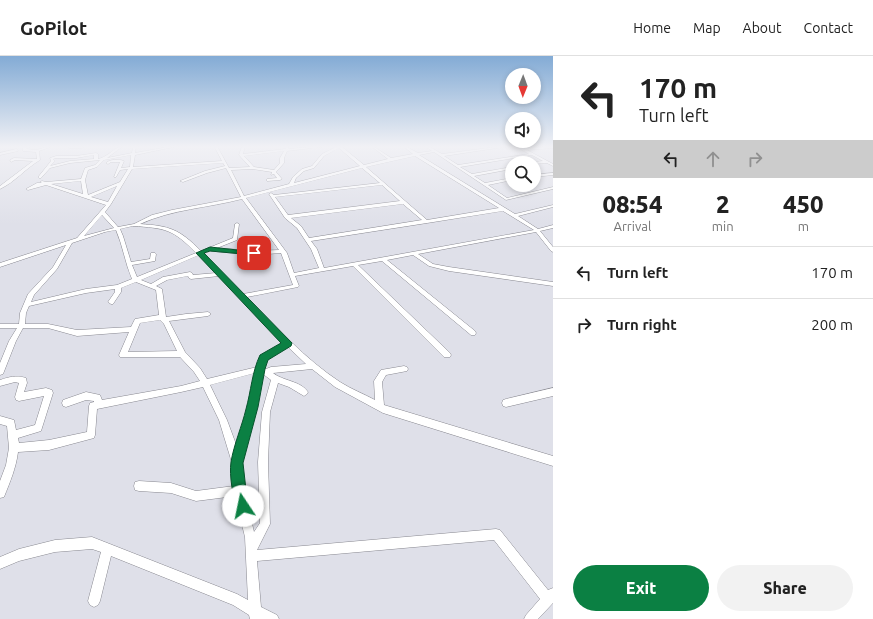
<!DOCTYPE html>
<style>
:root{--surface:#fff;--page:#f2f2f2;--text:#222;--muted:#767676;--line:#e0e0e0;--accent:#0b8043}
body{margin:0;font-family:Ubuntu,sans-serif;background:var(--page);color:var(--text);height:100vh;display:flex;flex-direction:column;font-size:15px;white-space:nowrap}
*{box-sizing:border-box;margin:0}
p{font-size:13px;color:var(--muted)}
.icon{flex:none;width:22px;height:22px;fill:none;stroke:currentColor;stroke-width:2;stroke-linecap:round;stroke-linejoin:round}
.map{position:relative;flex:1;overflow:hidden}
.drawer{display:flex;flex-direction:column;background:var(--surface);width:320px}
.drawer>*{flex:none}
.guide{background:#fff;color:var(--text);overflow:hidden}
.needle{width:26px;rotate:181deg}
.fabs{position:absolute;left:505px;top:12px;display:grid;gap:8px}
.fabs a{display:grid;place-items:center;width:36px;height:36px;border-radius:50%;background:var(--surface);box-shadow:0 2px 6px #0003;font-size:20px}
.pin{position:absolute;display:grid;place-items:center;width:34px;height:34px;color:#fff;margin:-17px;border-radius:8px;box-shadow:0 2px 6px #0006}
.me{position:absolute;width:44px;margin:-22px;rotate:349deg;stroke-linejoin:round;filter:drop-shadow(0 0 3px #0008)}
.turn{display:flex;align-items:center;gap:14px;height:84px;padding:0 20px;font-size:18px}
.turn .icon{width:52px;height:52px;stroke-width:2.5}
.turn b{display:block;font-size:28px;line-height:34px}
.lanes{display:flex;align-items:center;height:38px;padding:0 20px;background:#0003;justify-content:center;gap:20px;direction:ltr}
.lanes .off{opacity:.35}
.eta{display:flex;justify-content:space-evenly;align-items:center;height:68px;text-align:center}
.eta b{font-size:24px;font-weight:800;line-height:28px}
.cta{display:flex;gap:8px;margin-top:auto;padding:8px 20px}
.cta a{flex:1;height:46px;border-radius:24px;background:var(--accent);color:#fff;font-size:16px;font-weight:800;line-height:46px;text-align:center}
.cta a+a{background:var(--page);color:var(--text)}
ul{padding:0;list-style:none}
li{display:flex;align-items:center;gap:12px;height:52px;padding:0 20px;border-top:1px solid var(--line)}
li div{flex:1}
li b{display:block;font-size:15px}
li em{font-style:normal}
header{display:flex;align-items:center;gap:24px;box-sizing:border-box;height:56px;padding:0 20px;background:var(--surface);border-bottom:1px solid var(--line)}
header strong{font-size:19px}
nav{display:flex;gap:22px;margin-inline-start:auto;font-size:14px}
main{display:flex;flex:1;min-height:0}
.map>svg:first-child{display:block}
.lines{fill:none;stroke-linecap:round;stroke-linejoin:round}
.minor-casing{stroke:#888890;stroke-width:1}
.minor{fill:#fff;fill-rule:evenodd}
.route{fill:#0b8043;stroke:#07532c}
</style>
<header>
<strong>GoPilot</strong>
<nav><a>Home</a><a>Map</a><a>About</a><a>Contact</a></nav>
</header>
<main>
<div class="map">
<svg width="553" height="563" viewBox="0 0 553 563">
<rect width="100%" height="100%" fill="#dfe0e9"/>
<g class="lines">
<defs>
<g id="minor">
<path d="M 27,90 L 31,90 L 26,93 L 37,94 L 49,90 L 53,90 L 39,95 L 40,104 C 26,112 15,126 0,133 L 0,130 L 33,105 L 15,104 L 11,106 L 10,104 L 14,102 L 37,103 L 36,96 L 23,95 L 23,91 Z"/>
<polygon points="70,90 86,90 81,92 69,92"/>
<path d="M 120,90 L 123,90 L 107,102 L 132,97 L 133,90 L 136,90 L 135,97 L 173,90 L 178,90 L 135,99 L 133,111 L 222,105 L 214,90 L 217,90 L 229,112 L 250,111 L 239,99 L 242,90 L 245,90 L 243,98 L 285,93 L 287,91 L 289,92 L 288,93 L 321,90 L 328,90 L 287,95 L 284,102 L 284,107 L 276,116 L 282,123 L 280,124 L 267,125 L 267,123 L 277,122 L 274,118 L 271,119 L 272,116 L 253,113 L 231,114 L 244,140 L 289,128 L 293,121 L 302,113 L 312,110 L 322,98 L 338,90 L 341,90 L 364,109 L 388,103 L 371,90 L 373,90 L 391,102 L 413,98 L 403,90 L 405,90 L 418,97 L 432,95 L 425,90 L 428,90 L 442,98 L 504,90 L 510,90 L 444,100 L 458,109 L 529,98 L 517,91 L 517,90 L 519,90 L 524,92 L 553,90 L 553,92 L 527,94 L 553,108 L 553,110 L 547,107 L 534,108 L 533,106 L 543,105 L 532,99 L 460,111 L 472,118 L 512,111 L 512,113 L 474,120 L 485,127 L 512,122 L 512,124 L 488,129 L 507,142 L 553,131 L 553,133 L 506,144 L 434,96 L 419,99 L 515,158 L 553,149 L 553,151 L 518,160 L 538,173 L 553,169 L 553,172 L 540,175 L 553,191 L 553,196 L 551,195 L 536,176 L 418,198 L 433,208 L 449,211 L 553,226 L 553,230 L 449,215 L 429,210 L 413,199 L 387,204 L 475,275 L 476,277 L 475,279 L 471,279 L 382,205 L 358,209 L 450,297 L 451,299 L 450,301 L 444,301 L 353,210 L 295,220 L 299,230 L 298,231 L 247,241 C 276,271 305,303 340,326 C 351,333 364,338 375,344 L 374,325 L 381,314 L 404,310 L 407,311 L 408,313 L 407,315 L 386,319 L 382,326 L 384,349 L 553,400 L 553,410 L 383,357 L 335,331 L 312,313 L 273,317 C 283,325 301,325 308,336 L 307,338 L 304,340 L 289,331 L 278,327 L 270,356 L 268,406 L 270,468 L 257,494 L 496,473 L 500,474 L 548,534 L 553,532 L 553,547 L 538,563 L 524,563 L 526,559 L 540,543 L 494,484 L 257,505 L 261,551 L 277,559 L 279,563 L 250,563 L 249,559 L 233,549 L 111,500 L 100,545 L 98,549 L 94,551 L 90,549 L 88,545 L 101,496 L 92,493 L 55,496 L 19,505 L 0,513 L 0,501 L 19,493 L 55,484 L 92,481 L 237,538 L 248,544 L 245,481 L 235,440 L 196,445 L 171,437 L 139,435 L 135,434 L 134,430 L 135,426 L 139,425 L 171,427 L 196,435 L 234,430 L 232,407 L 229,397 L 219,364 L 203,331 L 181,336 L 97,353 L 95,379 L 94,382 L 49,394 L 18,396 C 16,412 10,426 4,441 L 0,442 L 0,425 L 6,409 L 9,392 L 7,370 L 0,368 L 0,360 L 14,364 L 16,374 L 35,369 L 44,340 L 19,345 L 16,344 L 15,341 L 19,327 L 15,326 L 0,330 L 0,324 C 9,321 16,319 26,322 L 27,327 L 24,336 L 46,332 L 52,334 L 53,337 L 41,375 L 18,382 L 19,387 L 49,384 L 87,376 L 89,350 L 90,347 L 94,346 L 94,345 L 86,344 L 66,351 L 63,350 L 62,347 L 63,344 L 86,336 L 100,339 L 102,344 L 181,330 L 200,325 L 194,316 L 180,301 L 120,301 L 119,299 L 129,276 L 77,280 L 48,272 L 23,272 L 16,285 L 3,318 L 0,319 L 0,307 L 9,285 L 17,272 L 0,272 L 0,268 L 19,268 L 20,257 L 28,238 L 53,211 L 66,189 L 0,211 L 0,207 L 77,182 L 106,149 L 46,129 L 28,134 L 26,133 L 37,127 L 42,127 L 40,126 L 42,125 L 46,126 L 81,123 L 85,112 L 95,109 L 100,104 L 70,107 L 50,112 L 41,122 L 39,122 L 39,120 L 51,105 L 50,102 L 56,100 L 76,100 L 96,97 L 98,98 L 98,103 C 105,102 113,94 120,90 ZM 339,92 L 360,110 L 294,127 L 296,122 L 304,115 L 314,112 L 324,100 ZM 284,95 L 280,102 L 280,107 L 274,114 L 254,111 L 244,100 ZM 94,99 L 94,103 L 70,105 L 50,110 L 55,105 L 53,103 L 56,102 L 76,102 ZM 131,99 L 130,111 L 121,112 L 124,105 C 119,103 110,103 106,107 L 108,108 L 111,106 L 120,106 L 114,121 L 116,121 L 120,114 L 128,113 L 120,126 L 88,139 L 85,124 L 88,114 L 97,111 L 104,104 ZM 415,100 L 499,152 L 427,164 L 366,111 ZM 223,107 L 225,110 L 205,115 L 180,125 L 183,126 L 207,117 L 226,112 L 241,141 L 172,154 L 152,159 L 134,168 L 118,171 L 105,156 L 111,148 L 132,113 ZM 362,112 L 380,127 L 274,139 L 271,137 L 269,138 L 285,162 L 297,172 L 311,193 L 319,212 L 294,217 L 287,197 L 246,142 ZM 81,125 L 83,138 L 51,128 ZM 382,129 L 400,145 L 288,159 L 275,141 ZM 117,130 L 108,146 L 91,141 ZM 242,143 L 279,194 L 254,195 L 217,192 L 237,184 L 239,168 L 237,167 L 235,168 L 233,182 L 201,195 C 179,173 170,170 140,168 C 173,153 208,152 242,143 ZM 403,148 L 422,164 L 309,182 L 301,170 L 291,162 ZM 503,155 L 534,174 L 324,212 L 317,193 L 311,185 L 427,167 ZM 102,159 L 114,172 L 84,180 ZM 133,170 C 165,172 173,173 196,197 L 137,221 L 132,209 L 155,205 L 156,198 L 155,197 L 151,197 L 150,203 L 131,206 L 123,180 L 120,173 ZM 116,174 C 123,190 125,207 132,223 L 117,229 L 86,233 L 31,246 L 34,239 L 57,213 L 72,187 L 105,176 ZM 211,195 L 254,199 L 281,197 L 293,229 L 243,238 L 203,198 ZM 199,199 L 216,217 L 193,219 L 192,217 L 190,216 L 163,221 L 151,228 L 141,224 ZM 188,220 L 189,222 L 191,223 L 219,220 L 283,287 L 261,300 L 257,311 L 207,323 L 200,312 L 185,296 L 169,265 L 208,260 L 211,258 L 208,256 L 186,258 L 166,261 L 162,233 L 156,230 L 167,224 ZM 136,226 L 156,234 L 159,259 L 135,263 L 131,271 L 77,274 L 48,268 L 25,268 L 26,257 L 29,250 L 86,237 L 115,233 L 115,236 L 108,246 L 111,248 L 113,248 L 121,236 L 121,232 ZM 160,264 L 164,268 L 177,295 L 128,296 L 140,267 ZM 288,291 L 306,308 L 271,311 L 266,313 L 264,312 L 267,304 ZM 255,317 L 248,351 L 237,391 L 227,364 L 210,329 ZM 263,318 L 271,324 L 262,356 L 258,406 L 260,467 L 254,476 L 244,434 L 242,407 L 256,351 Z"/>
<polygon points="17,93 18,95 0,99 0,97"/>
<polygon points="553,117 553,119 534,121 534,119"/>
<polygon points="553,332 553,340 506,351 503,350 502,347 503,344 506,343"/>
</g>
</defs>
<use href="#minor" class="minor-casing"/>
<use href="#minor" class="minor"/>
</g>
<linearGradient id="sky" x2="0" y2="1"><stop stop-color="#83abd5"/><stop offset="0.54" stop-color="#f1f1f5"/><stop offset="1" stop-color="#f1f1f5" stop-opacity="0"/></linearGradient>
<rect width="553" height="168" fill="url(#sky)"/>
<path class="route" d="M 210,191 L 256,196 L 257,197 L 254,199 L 210,195 L 204,197 L 292,287 L 291,290 L 268,304 L 265,313 L 258,351 L 243,407 L 246,434 L 249,450 L 247,455 L 243,457 L 238,455 C 233,443 229,419 231,406 C 234,388 242,370 246,353 C 251,335 252,316 260,299 L 281,287 L 196,197 Z"/>
</svg>
<div class="fabs">
<a><svg class="needle" viewBox="-14 -14 28 28"><path d="M0-13l5 13h-10z" fill="#e53935"/><path d="M0 13l5-13h-10z" fill="#767676"/></svg></a>
<a><svg class="icon" aria-label="sound" viewBox="0 0 24 24"><path d="M4 9h4l5-4v14l-5-4H4zM17 9q2 3 0 6"/></svg></a>
<a><svg class="icon" aria-label="search" viewBox="0 0 24 24"><circle cx="10" cy="10" r="6"/><path d="M15 15l6 6"/></svg></a>
</div>
<div class="pin" style="left:254px;top:197px;background:#d93025"><svg class="icon" aria-label="arrive" viewBox="0 0 24 24"><path d="M6 21V4h12l-3 4 3 4H6"/></svg></div>
<svg class="me" style="left:243px;top:450px" viewBox="-20 -20 40 40"><circle r="19" fill="#fff"/><path d="M0-13L10 11 0 6-10 11z" fill="#0b8043"/></svg>
</div>
<section class="drawer">
<div class="guide">
<div class="turn"><svg class="icon" aria-label="left" viewBox="0 0 24 24"><path d="M17 20v-9H6M10 6l-5 5 5 5"/></svg><div><b>170 m</b>Turn left</div></div>
<div class="lanes"><svg class="icon" aria-label="left" viewBox="0 0 24 24"><path d="M17 20v-9H6M10 6l-5 5 5 5"/></svg><svg class="icon off" aria-label="ahead" viewBox="0 0 24 24"><path d="M12 20V5M6 11l6-6 6 6"/></svg><svg class="icon off" aria-label="right" viewBox="0 0 24 24"><path d="M7 20v-9h11M14 6l5 5-5 5"/></svg></div>
</div>
<div class="eta">
<div><b>08:54</b><p>Arrival</p></div>
<div><b>2</b><p>min</p></div>
<div><b>450</b><p>m</p></div>
</div>
<ul>
<li><svg class="icon" aria-label="left" viewBox="0 0 24 24"><path d="M17 20v-9H6M10 6l-5 5 5 5"/></svg><div><b>Turn left</b></div><em>170 m</em></li>
<li><svg class="icon" aria-label="right" viewBox="0 0 24 24"><path d="M7 20v-9h11M14 6l5 5-5 5"/></svg><div><b>Turn right</b></div><em>200 m</em></li>
</ul>
<div class="cta"><a>Exit</a><a>Share</a></div>
</section>
</main>
